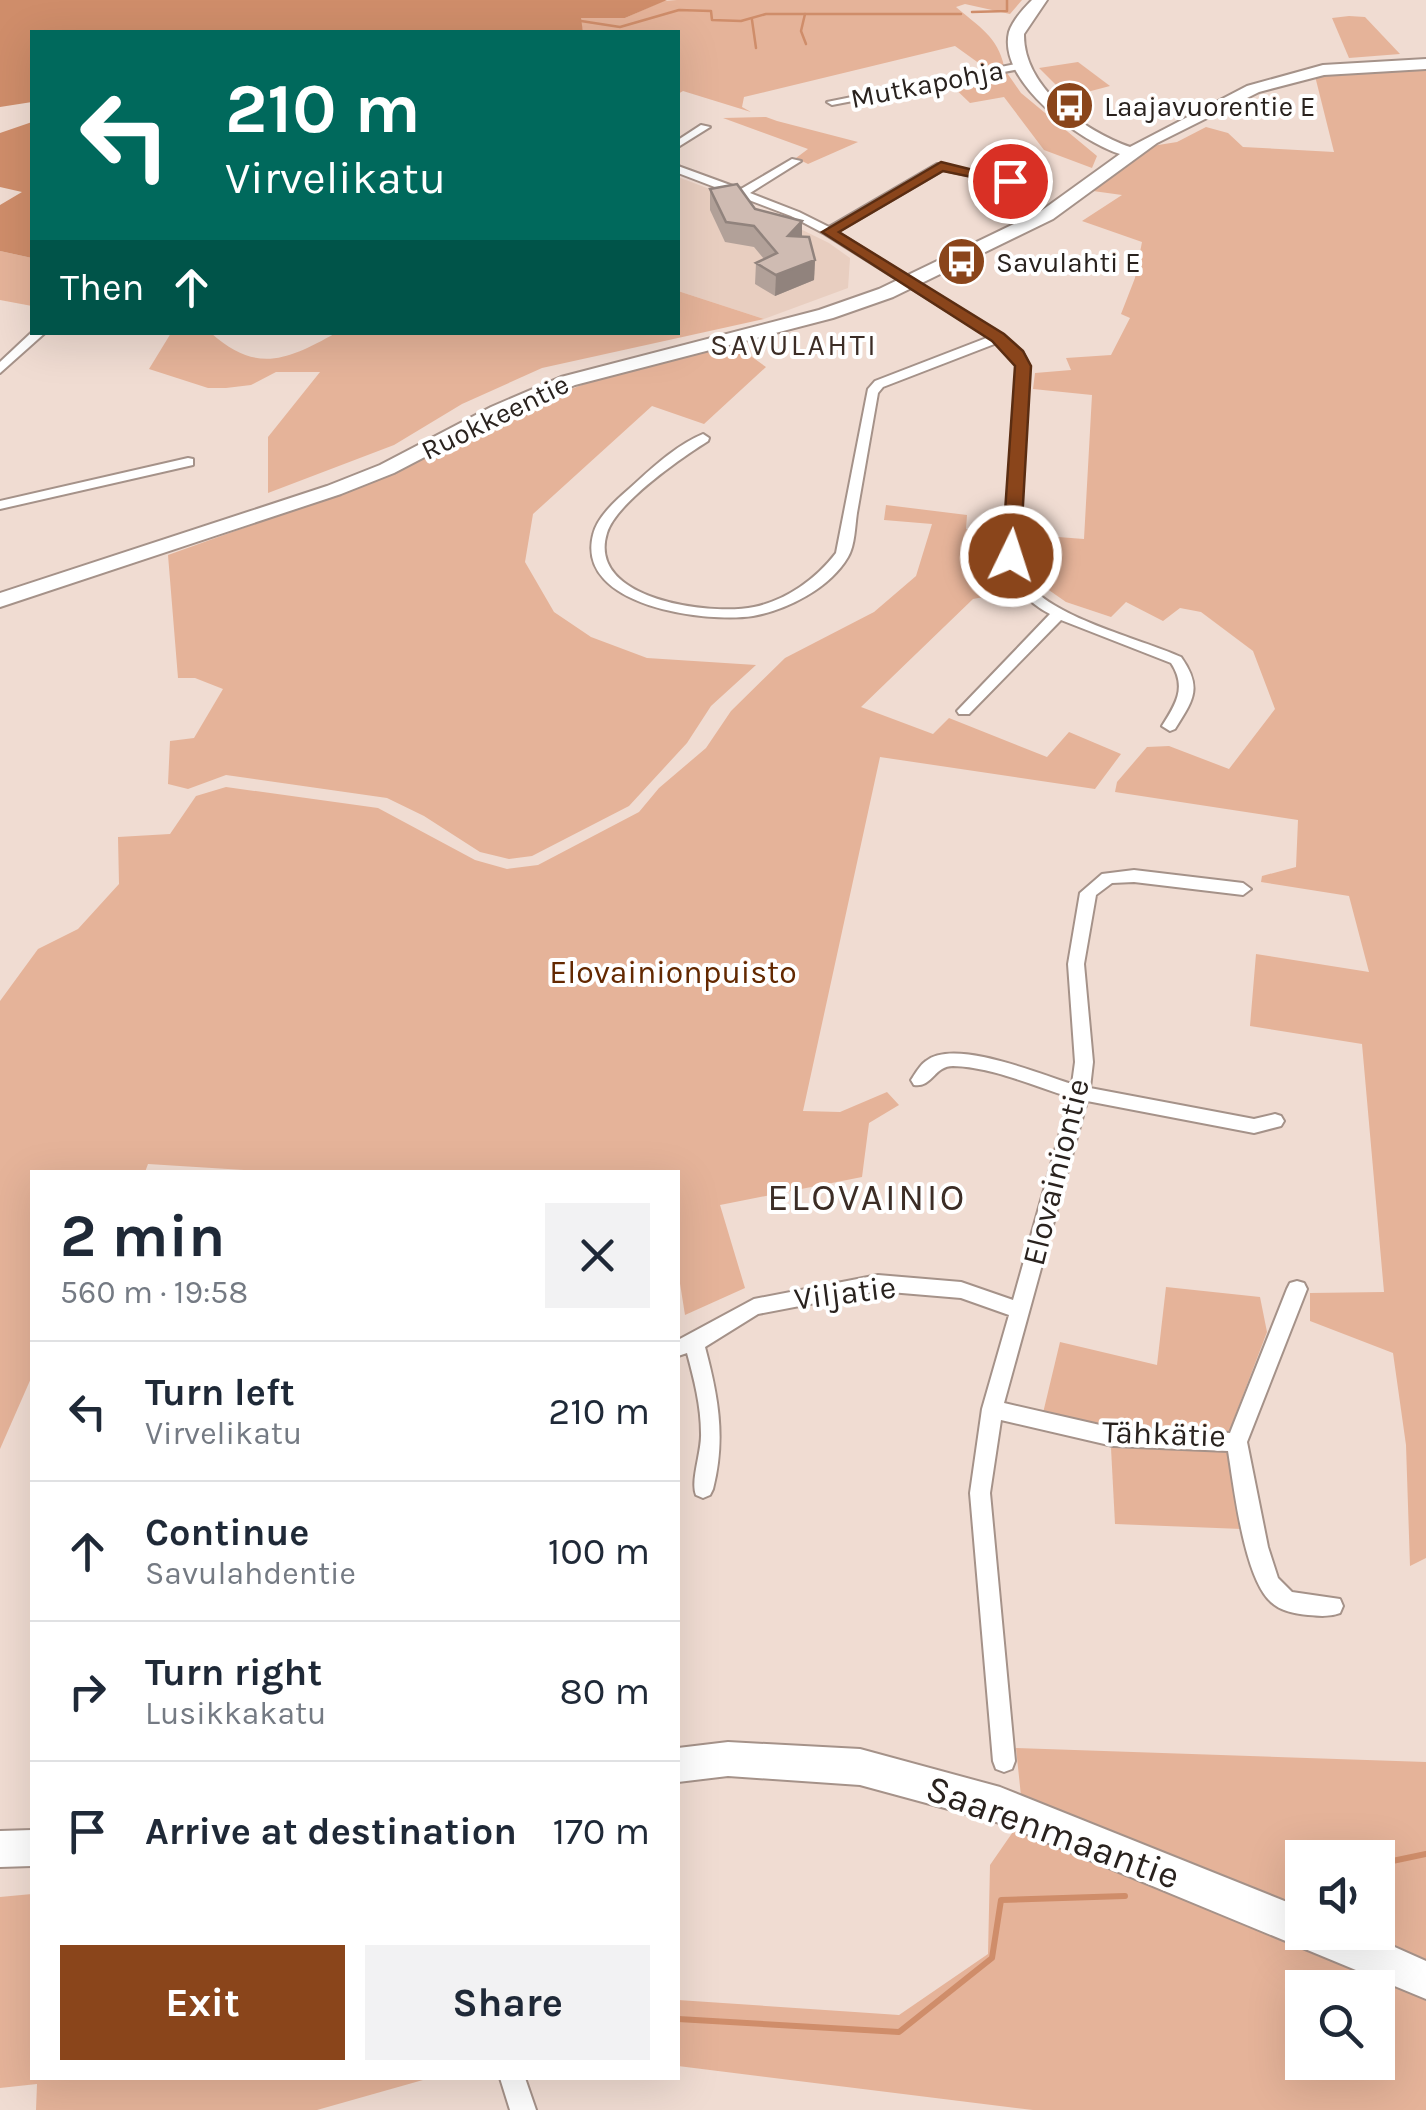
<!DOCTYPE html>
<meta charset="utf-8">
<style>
:root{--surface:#fff;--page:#f2f2f3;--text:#1f2937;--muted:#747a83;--line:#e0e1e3;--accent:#8a451b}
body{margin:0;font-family:Karla,sans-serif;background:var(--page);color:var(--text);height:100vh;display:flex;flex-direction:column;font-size:38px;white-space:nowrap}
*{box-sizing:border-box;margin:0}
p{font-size:32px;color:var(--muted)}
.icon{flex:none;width:55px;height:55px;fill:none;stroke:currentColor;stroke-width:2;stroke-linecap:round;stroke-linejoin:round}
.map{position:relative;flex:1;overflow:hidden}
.side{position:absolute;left:30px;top:1170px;width:650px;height:910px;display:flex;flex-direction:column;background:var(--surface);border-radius:0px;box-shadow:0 10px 40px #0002}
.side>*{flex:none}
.guide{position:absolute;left:30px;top:30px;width:650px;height:305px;border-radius:0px;box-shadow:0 10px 40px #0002;background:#00695c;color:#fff;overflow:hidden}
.buttons{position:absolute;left:1285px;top:1840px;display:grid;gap:20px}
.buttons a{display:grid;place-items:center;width:110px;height:110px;border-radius:0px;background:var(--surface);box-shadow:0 10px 40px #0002;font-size:50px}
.pin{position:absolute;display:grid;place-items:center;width:85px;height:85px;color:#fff;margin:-42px;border:5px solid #fff;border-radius:50%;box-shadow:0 2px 10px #0007}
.me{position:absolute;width:110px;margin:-55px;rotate:4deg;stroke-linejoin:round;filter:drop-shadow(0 0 8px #0008)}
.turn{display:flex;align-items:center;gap:35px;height:210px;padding:0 30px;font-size:45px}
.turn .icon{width:130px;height:130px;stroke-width:2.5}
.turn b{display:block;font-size:70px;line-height:85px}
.then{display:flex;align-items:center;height:95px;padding:0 30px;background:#0003;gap:20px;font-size:38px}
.round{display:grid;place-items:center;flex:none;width:105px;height:105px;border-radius:0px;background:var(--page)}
.summary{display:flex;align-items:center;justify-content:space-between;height:170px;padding:0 30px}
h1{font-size:60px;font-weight:700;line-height:75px}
.primary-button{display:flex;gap:20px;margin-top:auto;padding:20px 30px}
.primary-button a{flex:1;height:115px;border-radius:0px;background:var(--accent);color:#fff;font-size:40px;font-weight:700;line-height:115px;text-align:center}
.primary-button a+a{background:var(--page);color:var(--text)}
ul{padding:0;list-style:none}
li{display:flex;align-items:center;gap:30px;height:140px;padding:0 30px;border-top:2px solid var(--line)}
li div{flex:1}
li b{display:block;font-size:38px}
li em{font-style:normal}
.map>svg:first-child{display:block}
.built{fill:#e8cec0}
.green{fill:#e5b399;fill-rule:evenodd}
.water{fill:#cf8d6a}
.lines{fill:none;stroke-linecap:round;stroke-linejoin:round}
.stream-far1{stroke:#cf8d6a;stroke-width:2.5}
.stream{stroke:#cf8d6a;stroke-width:6}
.street-casing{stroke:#a59289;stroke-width:4}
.secondary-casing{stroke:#a59289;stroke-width:4}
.street{fill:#fff;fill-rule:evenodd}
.secondary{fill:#fff;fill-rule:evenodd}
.wall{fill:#b2a199}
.shaded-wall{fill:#91837d}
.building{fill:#cfbbb2;stroke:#91837d;stroke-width:2.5}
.route{fill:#8a451b;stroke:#5a2d12;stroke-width:2.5}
.labels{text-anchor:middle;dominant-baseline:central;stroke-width:8;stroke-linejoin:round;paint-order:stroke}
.far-street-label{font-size:28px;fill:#29221e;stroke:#fff}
.far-poi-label{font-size:28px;fill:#29221e;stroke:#fff;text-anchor:start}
.far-neighbourhood-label{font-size:30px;letter-spacing:2.5px;fill:#3c2d26;stroke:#fff}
.park-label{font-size:32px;fill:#632800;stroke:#fff}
.street-label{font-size:32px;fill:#29221e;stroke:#fff}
.quarter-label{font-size:38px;letter-spacing:2.5px;fill:#3c2d26;stroke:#fff}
.near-street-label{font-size:38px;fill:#29221e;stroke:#fff}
</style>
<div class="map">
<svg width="1426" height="2110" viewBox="0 0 1426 2110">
<rect width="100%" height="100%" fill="#f0dcd2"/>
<polygon class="built" points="678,177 749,204 829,243 850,258 848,288 764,319 678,291"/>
<g class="green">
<path d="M 677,0 L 1022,0 L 1010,14 L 965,4 L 956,7 C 978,26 998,37 1004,66 L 987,69 L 955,46 L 744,97 L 742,107 L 751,112 L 683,91 L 678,94 L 678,32 L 583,32 L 580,18 L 625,18 L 663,1 Z"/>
<polygon points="1349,16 1365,17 1400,54 1349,58 1332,18"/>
<polygon points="1078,62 1110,86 1068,97 1039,68"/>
<polygon points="1426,67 1426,1558 1410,1566 1406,1445 1393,1353 1310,1321 1310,1293 1384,1292 1362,1044 1250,1026 1256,954 1369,972 1349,896 1261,882 1262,876 1296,867 1298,820 1115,792 1117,782 1147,747 1169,746 1229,769 1275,709 1253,651 1201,612 1180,608 1163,621 1126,602 1111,617 1066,602 1033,579 1032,535 1084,539 1092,395 1033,389 1035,373 1071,370 1066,358 1111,355 1130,318 1121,314 1135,278 1142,242 1082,221 1122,195 1093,191 1152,146 1177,142 1206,127 1228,133 1243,147 1334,152 1315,76"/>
<polygon points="1005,70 1021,93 1097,156 1092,168 1044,150 1004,97 970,103 948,82"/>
<polygon points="766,117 777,121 858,142 808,164 796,158 808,149 723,118"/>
<polygon points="0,251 32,258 32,306 0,300"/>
<path d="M 678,291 L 764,319 L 542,368 L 462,404 L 394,445 L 268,493 L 268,437 L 320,372 L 276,372 L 251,385 L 226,388 L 208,388 L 149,369 L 171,333 L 211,333 C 257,374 287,360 336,333 L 678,332 Z"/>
<polygon points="734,344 766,367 704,424 652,406 533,514 525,562 554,612 591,637 647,658 756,665 711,706 687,743 629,806 532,856 509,859 480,852 424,816 387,798 226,775 188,789 168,784 170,741 194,738 223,689 195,678 178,678 168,555 397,473 508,413 624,369"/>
<polygon points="886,505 967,515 966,529 984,531 970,580 994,595 973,599 861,707 933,734 949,718 1047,757 1069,732 1121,754 1095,789 880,757 803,1111 840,1112 887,1092 899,1105 869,1123 862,1177 720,1205 745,1288 685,1315 678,1271 678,1172 274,1172 148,1164 145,1172 32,1172 32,1376 0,1449 0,1001 38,949 78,929 119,884 118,837 170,834 196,796 226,787 378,808 475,860 507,869 538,865 639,812 659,788 706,748 731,711 785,658 874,612 916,576 932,524 884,520"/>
<polygon points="1166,1287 1260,1297 1267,1332 1229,1432 1113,1430 1043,1413 1060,1342 1157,1365"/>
<polygon points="1111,1448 1227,1451 1242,1529 1115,1524"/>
<polygon points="1016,1748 1426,1762 1426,1963 1355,1933 1378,1932 1378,1858 1302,1858 1302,1911 1021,1796"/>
<path d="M 1017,1826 L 1426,1993 L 1426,2110 L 1033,2110 L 678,2066 L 678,2000 L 899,2015 L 988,1954 L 990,1865 ZM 1302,1988 L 1378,1988 L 1378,2062 L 1302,2062 Z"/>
<polygon points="32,1894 32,2078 430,2078 317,2110 36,2110 37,2084 0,2088 0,1897"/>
</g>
<g class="water">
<polygon points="0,0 667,0 625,18 581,18 583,32 32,32 32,102 0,107"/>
<polygon points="32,122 32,258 0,251 0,205 22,192 0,187 0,133"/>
</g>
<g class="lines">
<g class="stream-far1">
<polyline points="972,12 1007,11 1007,0"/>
<polyline points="805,14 801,31 806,44"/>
<polyline points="752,20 756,48"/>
<polyline points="581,21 620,27 679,10 711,11 712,20 741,21 766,14 961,14"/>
</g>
<g class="stream">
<polyline points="1378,1864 1426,1854"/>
<polyline points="678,2019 899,2032 992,1958 1001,1900 1125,1896"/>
</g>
<defs>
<g id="street">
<polygon points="1021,63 1025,64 1025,68 832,105 827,102"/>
<polygon points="701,125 710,127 678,147 678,140"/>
<path d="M 792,159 L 801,161 L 750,193 L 799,212 L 829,227 L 937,164 L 1015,181 L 1010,184 L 943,170 L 837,232 L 1002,335 L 1022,351 L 1029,365 L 1018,556 C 1020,564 1021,572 1025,579 C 1048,617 1139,638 1181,657 C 1203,688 1193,700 1175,729 L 1170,731 L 1162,726 C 1176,704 1187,687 1171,663 L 1061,620 L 969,714 L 959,714 L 957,711 L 1050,614 C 1025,601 1011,583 1004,556 L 1017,365 L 1013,356 L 997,343 L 883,387 L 878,393 C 871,433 864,473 857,513 C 855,526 855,545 848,557 C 830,588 787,610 753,616 C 707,623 575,607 593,535 C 597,517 616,500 630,488 C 651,469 676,445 703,434 L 709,438 L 708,441 C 681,458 616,503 607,533 C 586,600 711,616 754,607 C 787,600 816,579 836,553 L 868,389 L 875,381 L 989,337 L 825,234 L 791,216 L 678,173 L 678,166 L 741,189 Z"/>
<polygon points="32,332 46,332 0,373 0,362"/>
<polygon points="188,458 193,459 193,465 0,509 0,501"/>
<path d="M 1134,870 L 1243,883 L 1251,889 L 1243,895 L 1134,882 L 1112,883 L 1096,895 L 1084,964 L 1093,1062 L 1090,1088 L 1254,1119 L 1275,1114 L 1281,1116 L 1284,1121 L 1281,1126 L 1254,1133 L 1087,1101 L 1004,1403 L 1113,1428 L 1230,1433 L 1287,1289 L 1290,1283 L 1297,1281 L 1304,1283 L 1307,1289 L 1247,1442 L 1268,1547 L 1278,1578 L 1292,1592 L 1340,1599 L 1343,1606 L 1340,1613 C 1329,1617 1319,1616 1308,1615 C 1296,1614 1280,1611 1271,1602 C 1244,1578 1234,1487 1228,1451 L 1113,1446 L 1001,1420 L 990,1493 L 1015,1761 L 1012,1769 L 1004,1772 L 996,1769 L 993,1761 L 970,1493 L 982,1409 L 1009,1315 L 961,1298 L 878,1291 L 758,1314 L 705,1347 C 718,1396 726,1438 713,1489 L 710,1495 L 703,1498 L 696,1495 C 690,1481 702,1451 701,1433 C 701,1406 694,1379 687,1353 L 678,1356 L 678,1340 L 754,1299 L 878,1275 L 961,1282 L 1013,1300 L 1070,1097 C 1033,1086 992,1067 953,1066 C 934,1066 932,1088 914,1085 L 911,1080 C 915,1074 920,1065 926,1061 C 954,1038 1039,1074 1072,1084 L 1075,1062 L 1068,964 L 1080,893 L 1102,874 Z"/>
<polygon points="500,2078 525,2078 536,2110 510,2110"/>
</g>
<g id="secondary">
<path d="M 1032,0 L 1047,0 L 1024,34 C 1023,87 1084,131 1130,147 L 1247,86 L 1323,65 L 1426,59 L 1426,69 L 1324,75 L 1259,92 L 1157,143 L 1053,219 L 893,297 L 833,318 L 575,385 L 505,415 L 394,473 L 341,494 L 0,607 L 0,593 L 327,486 L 380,465 L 491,407 L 561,377 L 819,310 L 879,289 L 1041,211 L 1120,154 C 1080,141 997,82 1009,32 C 1013,20 1023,9 1032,0 Z"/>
<polygon points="728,1742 860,1749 1000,1787 1302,1908 1302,1932 1361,1932 1426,1961 1426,1999 1000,1823 860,1785 728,1776 678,1782 678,1748"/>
<polygon points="32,1830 32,1866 0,1867 0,1831"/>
</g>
</defs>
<use href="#street" class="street-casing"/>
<use href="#secondary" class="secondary-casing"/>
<use href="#street" class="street"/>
<use href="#secondary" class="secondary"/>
</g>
<polygon class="wall" points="710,189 755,209 802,237 815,260 814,280 775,296 755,284 756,263 764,259 754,247 725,242 710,210"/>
<g class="shaded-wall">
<polygon points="802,221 802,242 788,236"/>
<polygon points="815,260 814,280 775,296 776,275"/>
</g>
<polygon class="building" points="737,184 755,209 802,221 788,236 809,237 815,260 776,275 756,263 777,253 754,226 726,222 710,189"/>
<polygon class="route" points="941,162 1018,181 1010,185 943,171 839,232 1004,334 1023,351 1031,366 1020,556 1011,561 1002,556 1015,366 992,341 822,232"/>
<defs>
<symbol id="bus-disc" viewBox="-11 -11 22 22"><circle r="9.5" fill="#8a451b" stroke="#fff"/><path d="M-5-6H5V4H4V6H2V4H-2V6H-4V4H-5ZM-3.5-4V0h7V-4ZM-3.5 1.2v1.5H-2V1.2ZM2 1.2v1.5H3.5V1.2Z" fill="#fff"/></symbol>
</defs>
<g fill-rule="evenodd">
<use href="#bus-disc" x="1042" y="78" width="55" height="55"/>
<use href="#bus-disc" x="934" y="234" width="55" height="55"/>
</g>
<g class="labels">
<g class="far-street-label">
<text transform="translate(927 84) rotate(-11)">Mutkapohja</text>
<text transform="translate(495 417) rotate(-26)">Ruokkeentie</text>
</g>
<g class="far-poi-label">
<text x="1104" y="106">Laajavuorentie E</text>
<text x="996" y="262">Savulahti E</text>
</g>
<g class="far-neighbourhood-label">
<text x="794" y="345">SAVULAHTI</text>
</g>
<g class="park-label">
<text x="673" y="972">Elovainionpuisto</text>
</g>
<g class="street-label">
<text transform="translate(1056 1172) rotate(-76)">Elovainiontie</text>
<text transform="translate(845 1293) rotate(-7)">Viljatie</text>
<text transform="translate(1164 1434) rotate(2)">Tähkätie</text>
</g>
<g class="quarter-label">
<text x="867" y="1197">ELOVAINIO</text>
</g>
<g class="near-street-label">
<text transform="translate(1053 1832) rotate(20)">Saarenmaantie</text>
</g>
</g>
</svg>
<div class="buttons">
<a><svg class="icon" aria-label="sound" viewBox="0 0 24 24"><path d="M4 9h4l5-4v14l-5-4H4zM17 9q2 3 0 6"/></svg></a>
<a><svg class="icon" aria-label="search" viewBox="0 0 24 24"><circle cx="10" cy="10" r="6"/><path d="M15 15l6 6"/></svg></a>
</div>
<div class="pin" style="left:1010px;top:181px;background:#d93025"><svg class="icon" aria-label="arrive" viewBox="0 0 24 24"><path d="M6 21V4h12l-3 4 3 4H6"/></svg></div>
<svg class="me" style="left:1011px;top:556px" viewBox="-20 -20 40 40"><circle r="17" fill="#8a451b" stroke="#fff" stroke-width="3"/><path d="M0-11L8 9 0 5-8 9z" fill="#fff"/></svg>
<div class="guide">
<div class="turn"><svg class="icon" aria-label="left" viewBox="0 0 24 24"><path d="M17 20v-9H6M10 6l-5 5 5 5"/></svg><div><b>210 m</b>Virvelikatu</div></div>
<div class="then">Then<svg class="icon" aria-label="ahead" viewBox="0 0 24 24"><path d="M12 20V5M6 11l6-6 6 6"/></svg></div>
</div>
<section class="side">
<div class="summary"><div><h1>2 min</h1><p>560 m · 19:58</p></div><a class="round"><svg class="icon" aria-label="close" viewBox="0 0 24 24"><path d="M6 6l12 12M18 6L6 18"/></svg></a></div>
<ul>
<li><svg class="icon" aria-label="left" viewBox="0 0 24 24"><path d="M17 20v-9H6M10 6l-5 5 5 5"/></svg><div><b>Turn left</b><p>Virvelikatu</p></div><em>210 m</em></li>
<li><svg class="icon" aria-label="ahead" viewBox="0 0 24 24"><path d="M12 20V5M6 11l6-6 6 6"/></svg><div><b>Continue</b><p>Savulahdentie</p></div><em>100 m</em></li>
<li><svg class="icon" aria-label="right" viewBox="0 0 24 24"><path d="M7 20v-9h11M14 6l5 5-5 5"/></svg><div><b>Turn right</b><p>Lusikkakatu</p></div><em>80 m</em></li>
<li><svg class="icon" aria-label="arrive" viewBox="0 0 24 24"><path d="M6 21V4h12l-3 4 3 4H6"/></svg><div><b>Arrive at destination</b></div><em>170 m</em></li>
</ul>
<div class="primary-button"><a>Exit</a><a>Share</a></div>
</section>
</div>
